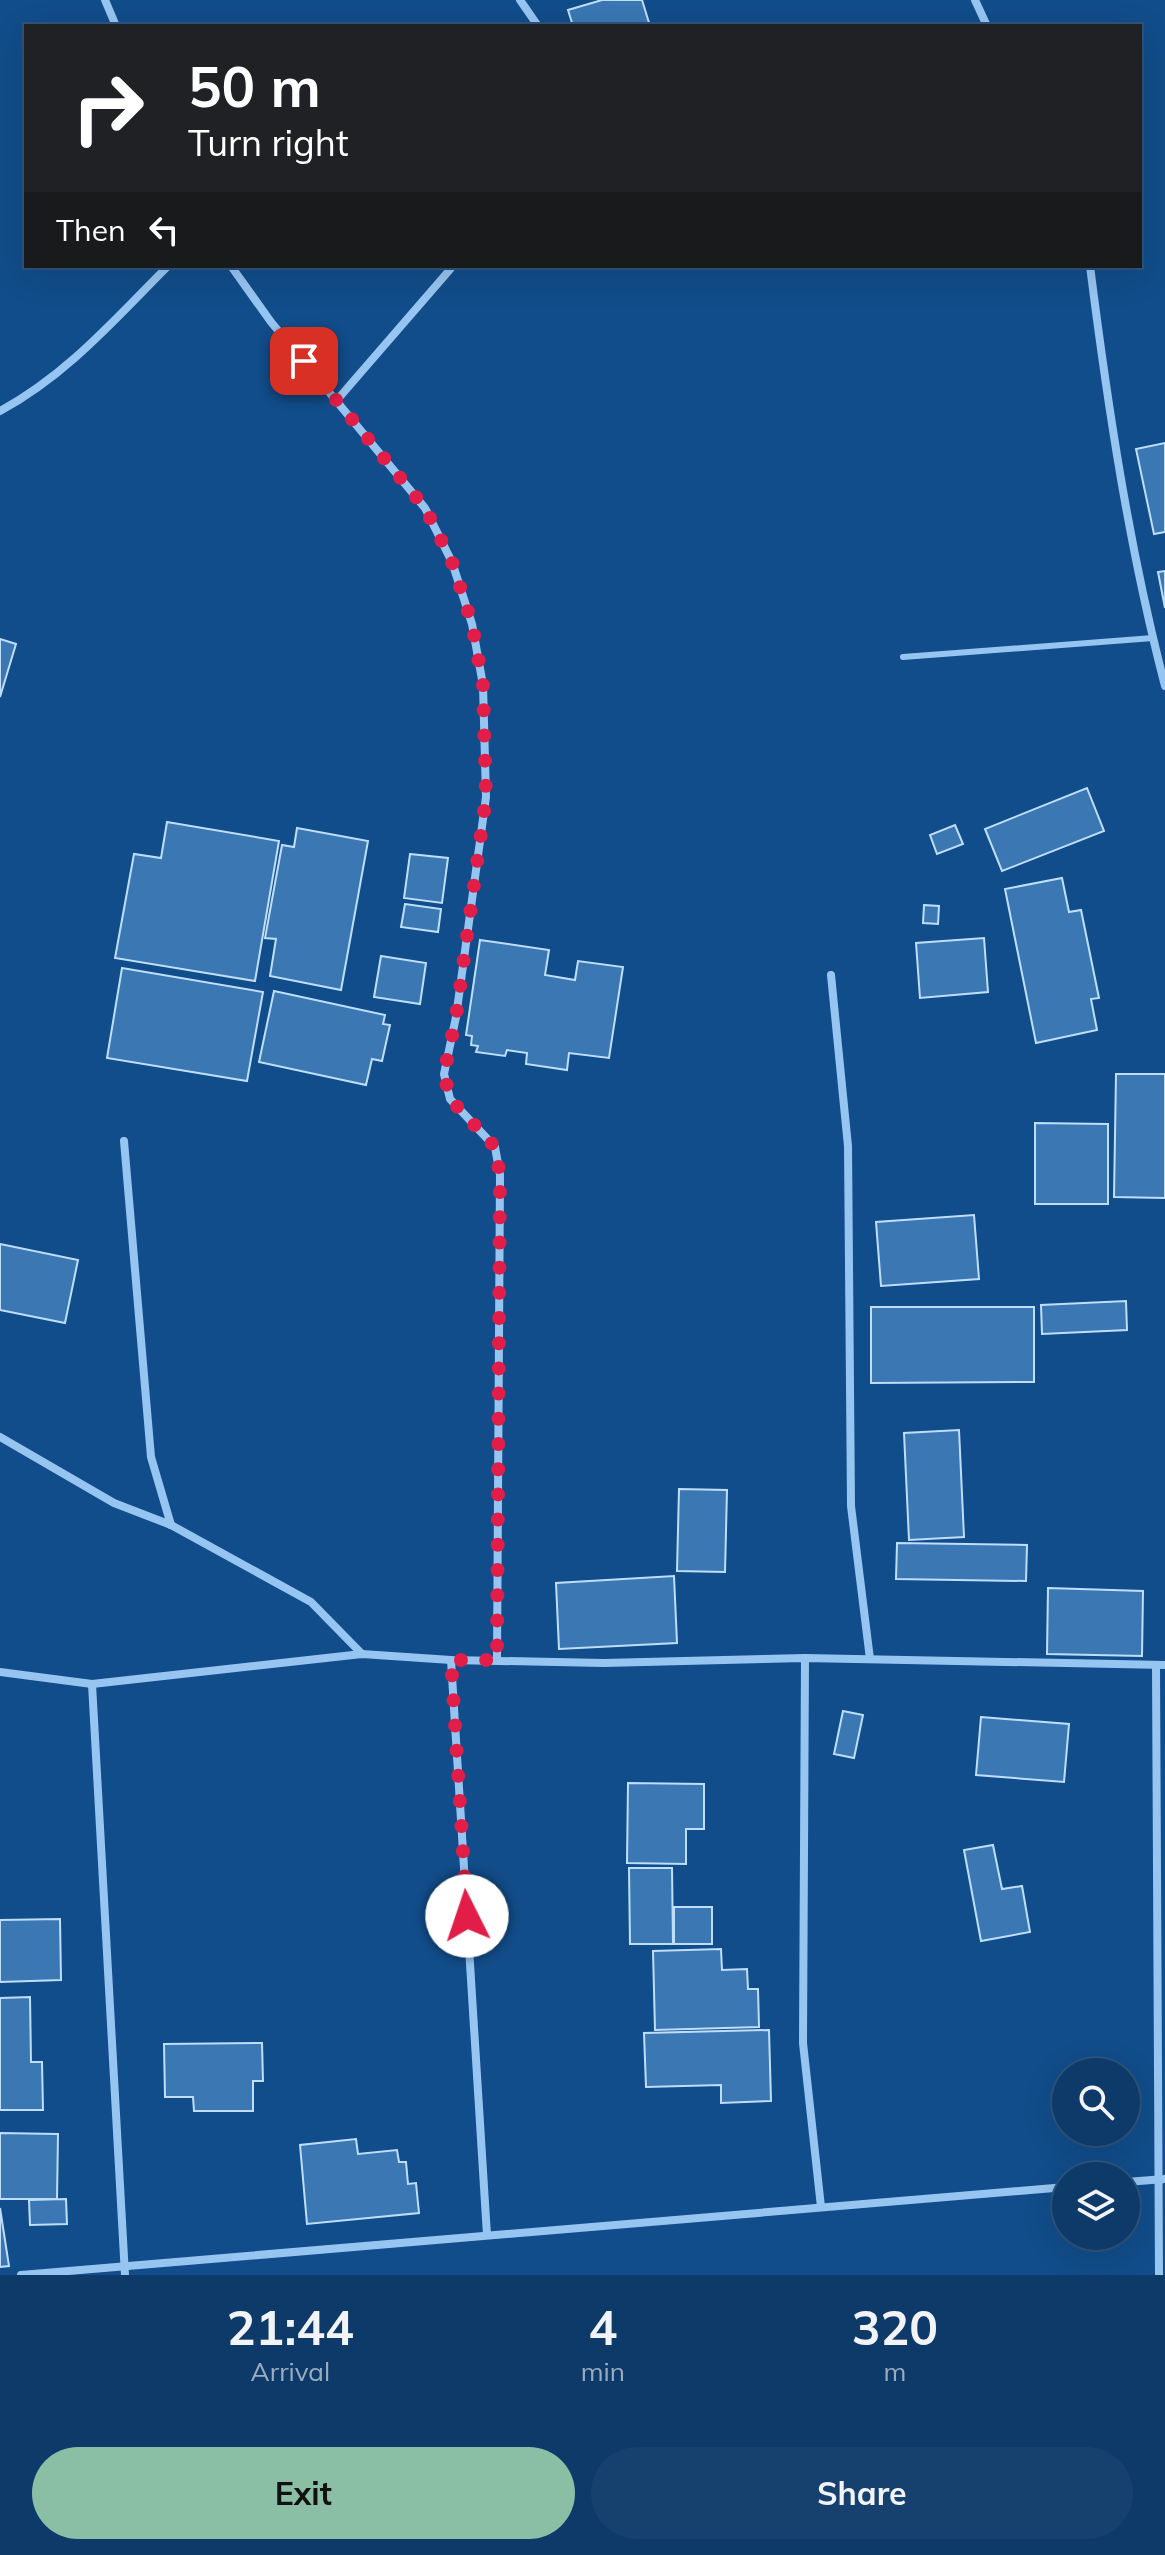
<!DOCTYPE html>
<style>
:root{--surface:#0d3a68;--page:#16416e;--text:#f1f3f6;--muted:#9aadc0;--line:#2d547c;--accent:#8abfa5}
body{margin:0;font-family:Mulish,sans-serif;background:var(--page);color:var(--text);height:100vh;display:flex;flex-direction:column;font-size:30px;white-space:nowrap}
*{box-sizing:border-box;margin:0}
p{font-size:26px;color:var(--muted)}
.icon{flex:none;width:44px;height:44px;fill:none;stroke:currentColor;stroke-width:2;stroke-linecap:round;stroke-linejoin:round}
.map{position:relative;height:2275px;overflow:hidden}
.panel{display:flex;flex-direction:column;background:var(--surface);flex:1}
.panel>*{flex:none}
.banner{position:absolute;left:24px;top:24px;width:1118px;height:244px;border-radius:0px;box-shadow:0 8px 32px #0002,0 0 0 2px var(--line);background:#202124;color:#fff;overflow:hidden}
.buttons{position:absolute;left:1052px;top:2058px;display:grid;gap:16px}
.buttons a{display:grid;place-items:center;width:88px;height:88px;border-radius:50%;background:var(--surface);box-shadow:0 8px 32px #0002,0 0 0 2px var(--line);font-size:40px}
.pin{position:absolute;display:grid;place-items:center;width:68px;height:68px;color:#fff;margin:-34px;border-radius:16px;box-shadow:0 4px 12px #0006}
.me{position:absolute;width:88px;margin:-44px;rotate:356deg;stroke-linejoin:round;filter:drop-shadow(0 0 6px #0008)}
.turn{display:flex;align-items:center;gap:28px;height:168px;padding:0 32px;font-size:36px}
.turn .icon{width:104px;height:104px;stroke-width:2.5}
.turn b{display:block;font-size:56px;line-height:68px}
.then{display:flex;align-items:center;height:76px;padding:0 32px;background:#0003;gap:16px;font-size:30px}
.eta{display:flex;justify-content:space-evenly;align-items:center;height:136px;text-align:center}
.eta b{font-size:48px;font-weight:700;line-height:56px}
.primary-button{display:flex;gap:16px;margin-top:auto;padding:16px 32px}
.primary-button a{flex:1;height:92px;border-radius:48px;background:var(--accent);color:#111;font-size:32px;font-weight:700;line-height:92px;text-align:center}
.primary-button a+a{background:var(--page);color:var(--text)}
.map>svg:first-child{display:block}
.building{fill:#3a77b3;stroke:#bedefc;stroke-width:2}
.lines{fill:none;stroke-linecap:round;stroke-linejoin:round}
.lane{stroke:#97c5f1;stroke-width:6}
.street{stroke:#97c5f1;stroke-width:8}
.route{stroke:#e11d48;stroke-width:14;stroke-dasharray:0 25.2}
</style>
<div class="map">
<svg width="1165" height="2275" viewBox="0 0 1165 2275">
<rect width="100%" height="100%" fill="#114d8a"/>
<g class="building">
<polygon points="602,0 642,0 650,26 573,26 568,10"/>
<polygon points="1165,443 1165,532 1154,534 1136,449"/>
<polygon points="1165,571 1165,608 1158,572"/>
<polygon points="0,639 16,644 0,697"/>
<polygon points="1087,788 1104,831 1002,871 985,829"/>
<polygon points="167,822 279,841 255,981 115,958 134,854 161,858"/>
<polygon points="955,825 963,844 937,854 930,835"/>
<polygon points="297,828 368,841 341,990 270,976 276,939 265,938 282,845 294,847"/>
<polygon points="410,854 448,858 442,903 404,898"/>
<polygon points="1062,878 1069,912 1081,910 1099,998 1091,999 1097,1030 1036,1043 1005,889"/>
<polygon points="405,904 441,909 438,932 401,927"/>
<polygon points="924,905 939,906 938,924 923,923"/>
<polygon points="984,938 988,992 920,998 916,943"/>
<polygon points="480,940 549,950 545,975 575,980 578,961 623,967 609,1058 569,1053 567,1070 526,1064 527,1053 507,1050 505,1056 476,1052 478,1046 471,1045 472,1036 466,1035"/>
<polygon points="381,956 426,963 420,1004 374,997"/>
<polygon points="122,968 263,992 247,1081 107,1058"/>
<polygon points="274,991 385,1015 383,1024 390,1025 382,1061 372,1059 366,1085 259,1062"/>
<polygon points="1116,1074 1165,1074 1165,1198 1114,1197"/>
<polygon points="1035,1123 1108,1124 1108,1204 1035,1204"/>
<polygon points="974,1215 979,1279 881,1286 876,1222"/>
<polygon points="0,1244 78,1260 65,1323 0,1310"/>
<polygon points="1126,1301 1127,1330 1042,1334 1041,1305"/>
<polygon points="871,1307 1034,1307 1034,1382 871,1383"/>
<polygon points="959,1430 964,1537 909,1540 904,1433"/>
<polygon points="679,1489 727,1490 725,1572 677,1571"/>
<polygon points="897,1543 1027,1545 1026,1581 896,1579"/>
<polygon points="674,1576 677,1643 559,1649 556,1583"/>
<polygon points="1048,1588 1143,1591 1142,1656 1047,1654"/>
<polygon points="843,1711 863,1715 854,1758 834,1754"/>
<polygon points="981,1717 1069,1724 1064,1782 976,1775"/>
<polygon points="628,1783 704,1784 704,1829 686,1829 686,1864 627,1863"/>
<polygon points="993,1845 1002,1889 1022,1886 1030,1932 981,1941 964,1850"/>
<polygon points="629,1868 672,1868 673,1944 630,1944"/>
<rect x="674" y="1907" width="38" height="37"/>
<polygon points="60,1919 61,1980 0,1982 0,1920"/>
<polygon points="721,1949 722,1970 747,1969 748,1989 758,1989 759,2027 655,2030 653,1951"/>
<polygon points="30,1997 31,2062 42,2062 43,2110 0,2110 0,1998"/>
<polygon points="769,2030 771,2101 721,2103 721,2085 646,2087 644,2033"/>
<polygon points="262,2043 263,2081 253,2081 253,2111 194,2111 193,2097 165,2097 164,2044"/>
<polygon points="0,2133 58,2134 57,2199 0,2199"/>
<polygon points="356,2139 358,2154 397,2150 399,2162 406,2162 408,2184 416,2183 419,2213 307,2224 300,2145"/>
<polygon points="66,2199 67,2224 30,2225 29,2200"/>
<polygon points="0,2208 9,2266 0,2267"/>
</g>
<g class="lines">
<polyline class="lane" points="903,657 1153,638"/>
<g class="street">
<polyline points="105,0 116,26"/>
<polyline points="520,0 538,26"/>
<polyline points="975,0 987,26"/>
<polyline points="231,266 271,322 425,508 452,562 472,624 483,685 486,797 456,1017 444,1074 450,1099 495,1147 500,1175 497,1660"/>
<path d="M 1090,266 C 1108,408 1129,548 1165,686"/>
<polyline points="337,400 453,266"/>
<path d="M 0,411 C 67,375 115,319 168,266"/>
<polyline points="831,975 848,1146 851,1506 870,1659"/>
<polyline points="124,1141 151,1457 171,1525"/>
<polyline points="0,1437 114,1503 171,1525 311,1602 362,1654"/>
<polyline points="805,1658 803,2043 821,2207"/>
<polyline points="451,1660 487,2235"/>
<polyline points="1156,1666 1159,2275"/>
<polyline points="0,1672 92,1684 362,1654 451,1660 604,1663 805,1658 1165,1665"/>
<polyline points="92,1684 125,2275"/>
<polyline points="1126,2182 1165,2179"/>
<polyline points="21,2275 1066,2187"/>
</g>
</g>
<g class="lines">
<polyline class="route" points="304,361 425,508 452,562 472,624 483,685 486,797 456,1017 444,1074 450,1099 495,1147 500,1175 497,1660 451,1660 467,1916"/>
</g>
</svg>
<div class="buttons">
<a><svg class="icon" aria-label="search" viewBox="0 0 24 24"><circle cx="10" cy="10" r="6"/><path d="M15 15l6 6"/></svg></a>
<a><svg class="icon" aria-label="layers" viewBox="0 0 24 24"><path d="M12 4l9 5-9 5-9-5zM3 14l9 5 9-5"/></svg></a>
</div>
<div class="pin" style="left:304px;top:361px;background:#d93025"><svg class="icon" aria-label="arrive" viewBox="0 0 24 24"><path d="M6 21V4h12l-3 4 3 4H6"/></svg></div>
<svg class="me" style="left:467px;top:1916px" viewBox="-20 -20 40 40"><circle r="19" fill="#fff"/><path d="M0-13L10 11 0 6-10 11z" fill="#e11d48"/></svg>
<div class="banner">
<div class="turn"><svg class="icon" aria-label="right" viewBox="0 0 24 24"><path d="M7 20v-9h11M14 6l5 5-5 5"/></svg><div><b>50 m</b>Turn right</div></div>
<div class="then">Then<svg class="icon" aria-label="left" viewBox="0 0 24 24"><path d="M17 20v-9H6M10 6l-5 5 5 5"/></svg></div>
</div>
</div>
<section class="panel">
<div class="eta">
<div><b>21:44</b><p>Arrival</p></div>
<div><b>4</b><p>min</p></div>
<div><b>320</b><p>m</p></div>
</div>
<div class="primary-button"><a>Exit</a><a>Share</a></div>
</section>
